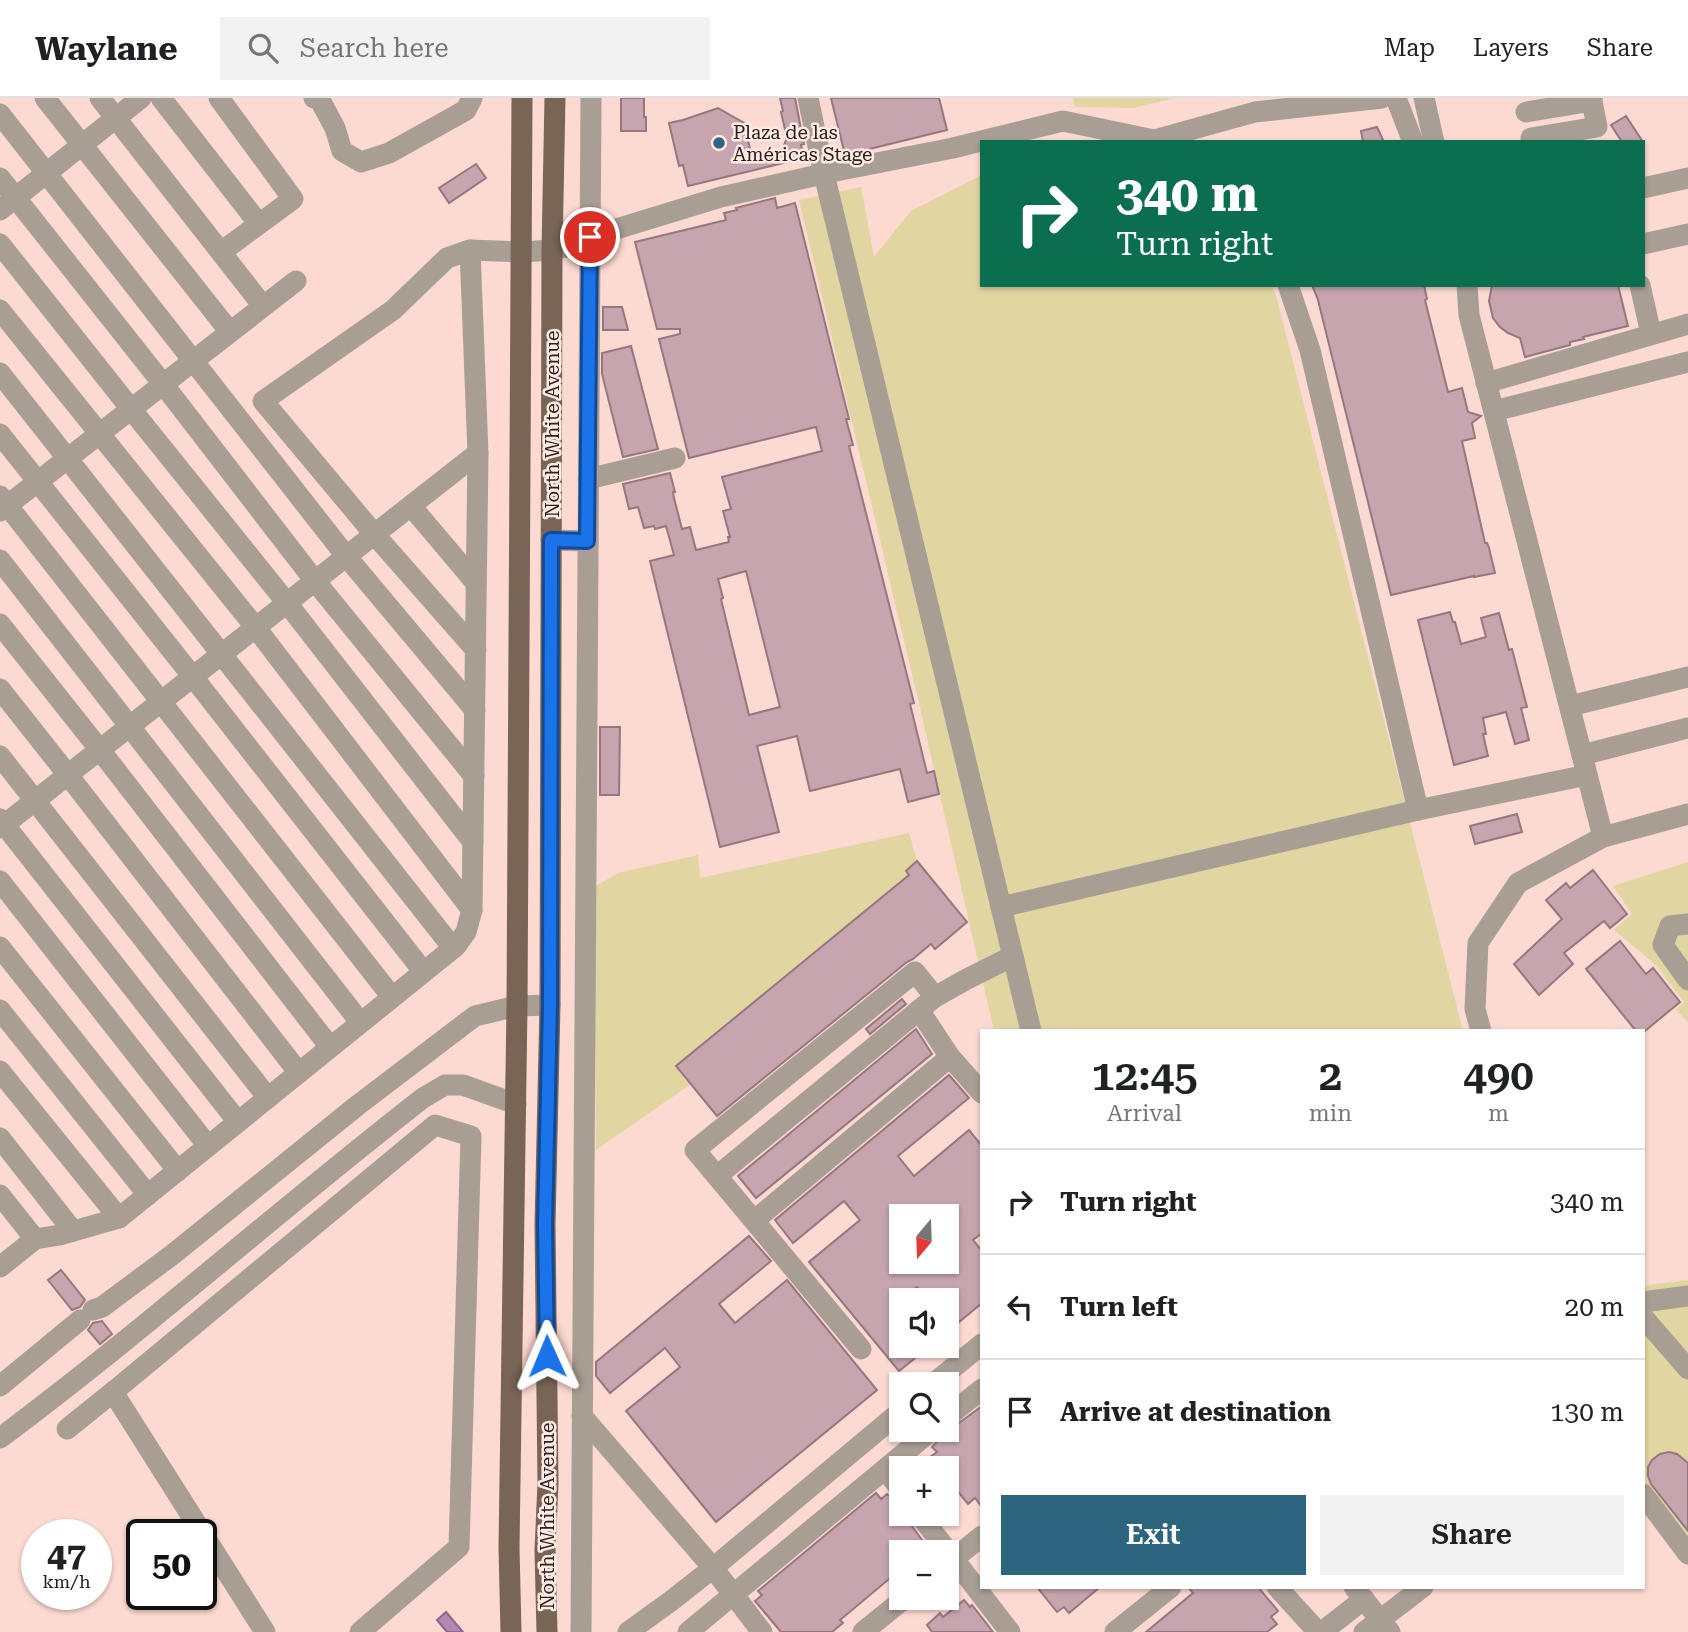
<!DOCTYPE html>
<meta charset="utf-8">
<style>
:root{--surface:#fff;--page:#f2f2f2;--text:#202124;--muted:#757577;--line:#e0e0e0;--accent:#2d657f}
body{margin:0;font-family:"Roboto Serif",serif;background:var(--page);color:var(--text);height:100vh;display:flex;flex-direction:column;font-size:26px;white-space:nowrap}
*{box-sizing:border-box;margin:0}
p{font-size:23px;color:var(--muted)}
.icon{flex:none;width:38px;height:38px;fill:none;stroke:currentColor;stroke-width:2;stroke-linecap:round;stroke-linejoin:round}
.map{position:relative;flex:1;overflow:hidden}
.details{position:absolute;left:980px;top:931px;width:665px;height:560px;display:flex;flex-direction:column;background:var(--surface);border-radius:0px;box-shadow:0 2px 5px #0004}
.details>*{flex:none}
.top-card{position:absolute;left:980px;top:42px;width:665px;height:147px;border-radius:0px;box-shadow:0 2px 5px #0004;background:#0b6e4f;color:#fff;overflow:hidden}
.needle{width:46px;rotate:199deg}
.fabs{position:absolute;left:889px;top:1106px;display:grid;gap:14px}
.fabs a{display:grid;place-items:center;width:70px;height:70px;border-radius:0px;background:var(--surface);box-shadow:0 2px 5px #0004;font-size:35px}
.speed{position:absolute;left:21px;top:1421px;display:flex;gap:14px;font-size:35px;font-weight:700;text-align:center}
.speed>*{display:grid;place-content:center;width:91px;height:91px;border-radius:50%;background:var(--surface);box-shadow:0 2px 5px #0004;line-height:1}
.speed small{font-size:18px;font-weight:400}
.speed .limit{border:4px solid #111;border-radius:10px;background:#fff;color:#111}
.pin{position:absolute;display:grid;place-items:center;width:60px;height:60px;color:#fff;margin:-30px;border:4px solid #fff;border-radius:50%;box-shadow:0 2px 7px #0007}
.me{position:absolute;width:77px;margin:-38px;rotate:359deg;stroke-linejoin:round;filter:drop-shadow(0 0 5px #0008)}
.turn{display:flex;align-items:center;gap:24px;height:147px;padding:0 21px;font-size:32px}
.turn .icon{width:91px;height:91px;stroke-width:2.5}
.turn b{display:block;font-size:49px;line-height:60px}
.eta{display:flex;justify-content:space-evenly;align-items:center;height:119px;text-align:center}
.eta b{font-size:42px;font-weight:600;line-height:49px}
.action{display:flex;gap:14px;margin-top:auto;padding:14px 21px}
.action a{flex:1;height:80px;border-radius:0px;background:var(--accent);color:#fff;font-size:28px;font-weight:600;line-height:80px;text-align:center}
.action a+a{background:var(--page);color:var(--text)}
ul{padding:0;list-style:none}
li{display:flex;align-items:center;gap:21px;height:105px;padding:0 21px;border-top:2px solid var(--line)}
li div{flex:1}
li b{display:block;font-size:26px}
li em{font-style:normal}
header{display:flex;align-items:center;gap:42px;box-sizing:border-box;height:98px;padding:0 35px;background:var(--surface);border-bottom:2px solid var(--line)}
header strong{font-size:33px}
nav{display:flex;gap:38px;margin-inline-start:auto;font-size:24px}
.search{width:490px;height:63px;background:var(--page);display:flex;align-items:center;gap:18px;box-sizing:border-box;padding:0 24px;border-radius:0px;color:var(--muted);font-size:26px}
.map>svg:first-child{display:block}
.green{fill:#e1d5a1}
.water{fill:#b687b4;stroke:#8d6887;stroke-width:2}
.building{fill:#c6a5ae;stroke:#96777f;stroke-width:2;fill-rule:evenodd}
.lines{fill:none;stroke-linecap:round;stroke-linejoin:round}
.minor{stroke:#a89e94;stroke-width:21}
.major{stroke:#786555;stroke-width:21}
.route-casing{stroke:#114b97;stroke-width:18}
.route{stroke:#1a73e8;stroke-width:12}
.poi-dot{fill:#2d657f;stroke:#ffeae5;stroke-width:2.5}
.labels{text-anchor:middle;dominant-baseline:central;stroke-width:5;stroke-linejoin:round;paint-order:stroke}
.poi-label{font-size:19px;fill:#2d201d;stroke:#ffeae5;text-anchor:start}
.street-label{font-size:19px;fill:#2d201d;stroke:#ffeae5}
</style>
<header>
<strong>Waylane</strong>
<div class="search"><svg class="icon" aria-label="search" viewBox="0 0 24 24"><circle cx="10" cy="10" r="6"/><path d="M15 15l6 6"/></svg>Search here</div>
<nav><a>Map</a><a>Layers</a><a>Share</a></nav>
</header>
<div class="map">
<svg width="1688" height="1534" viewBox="0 0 1688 1534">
<rect width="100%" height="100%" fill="#fcd9d1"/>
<g class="green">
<polygon points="1073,0 1175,0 1133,10 1075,9"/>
<polygon points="982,77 982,187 1271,187 1276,197 1463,933 994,933 918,601 799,102 861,89 874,159 911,113"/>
<polygon points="909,735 917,763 906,773 909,777 676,968 691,986 596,1052 594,789 618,775 698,757 700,780"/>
<polygon points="1688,764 1688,924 1676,912 1684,904 1657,868 1614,832 1632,816 1613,788"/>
<polygon points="1688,1182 1688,1441 1647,1388 1643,1364 1643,1188"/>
</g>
<polygon class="water" points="446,1514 463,1534 447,1534 437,1522"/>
<g class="building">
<polygon points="621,0 644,0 644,19 646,19 646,33 621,33"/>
<polygon points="780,0 795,0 804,46 801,47 804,60 688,88 683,67 679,68 669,25 683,22 718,10 744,25 752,59 782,52 787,40 781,14 783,13"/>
<polygon points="831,0 939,0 947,32 845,57"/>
<polygon points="1626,18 1643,44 1622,44 1611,27"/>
<polygon points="1377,29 1384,44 1363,44 1361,33"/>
<polygon points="476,66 486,80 449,105 439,90"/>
<path d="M 775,100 L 777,110 L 795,105 L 849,321 L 846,321 L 853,347 L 849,348 L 914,605 L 910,606 L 927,675 L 934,673 L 939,696 L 908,704 L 900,671 L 810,693 L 797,638 L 757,648 L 779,734 L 720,749 L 650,463 L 674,457 L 666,428 L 655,431 L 654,428 L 644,430 L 638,409 L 629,411 L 623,386 L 670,375 L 675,394 L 673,394 L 674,400 L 682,431 L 690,429 L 696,452 L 729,444 L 728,439 L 730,439 L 723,413 L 731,411 L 722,379 L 822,353 L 816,329 L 689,360 L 659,241 L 680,236 L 680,231 L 657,231 L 635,144 L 726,122 L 724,115 L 737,112 L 736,110 ZM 746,473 L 780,609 L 749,617 L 721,501 L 723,500 L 718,481 Z"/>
<polygon points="1312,187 1424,187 1427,201 1425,202 1448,294 1462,290 1468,314 1481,318 1472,325 1475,340 1462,343 1485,445 1487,445 1489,450 1495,475 1474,479 1474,478 1391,497 1318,202"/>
<polygon points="1492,187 1618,187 1628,228 1583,239 1584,241 1570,244 1570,247 1525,259 1520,240 1508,235 1500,229 1493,220 1489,203"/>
<polygon points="603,209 622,209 628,232 603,232"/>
<polygon points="631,248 658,351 623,359 602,276 602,255"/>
<polygon points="1450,514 1453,524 1455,524 1461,546 1486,539 1481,520 1499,515 1509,552 1512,551 1527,609 1521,610 1529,642 1515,646 1506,614 1483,620 1486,636 1483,636 1488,658 1454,667 1418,522"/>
<polygon points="600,629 620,629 619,697 600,697"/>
<polygon points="1517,716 1522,734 1475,746 1470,728"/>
<polygon points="917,763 967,824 935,851 931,846 913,861 907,864 717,1018 676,968 909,777 906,773"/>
<polygon points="1593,772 1627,816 1610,830 1604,823 1564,855 1573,866 1539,897 1514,866 1562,821 1546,802 1566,785 1570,790"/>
<polygon points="1620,843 1646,876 1653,870 1680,904 1645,933 1636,933 1586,871"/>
<polygon points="902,901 906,906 870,936 866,931"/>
<polygon points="916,931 932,956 756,1100 738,1078"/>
<path d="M 949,977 L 969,1000 L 898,1058 L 914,1078 L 969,1032 L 982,1048 L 982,1135 L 973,1142 L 982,1153 L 982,1205 L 947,1234 L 947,1202 L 928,1202 L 917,1189 L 901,1201 L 901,1248 L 930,1248 L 899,1273 L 809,1164 L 860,1122 L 844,1103 L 793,1145 L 775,1122 ZM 901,1118 L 947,1118 L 947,1164 L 901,1164 Z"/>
<polygon points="749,1138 771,1163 719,1206 735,1225 787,1182 877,1292 716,1424 626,1313 680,1269 665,1250 610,1295 596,1278 596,1264"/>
<polygon points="61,1172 85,1202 80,1209 72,1212 48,1182"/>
<polygon points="102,1223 112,1236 100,1246 88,1232 93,1225"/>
<polygon points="982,1308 982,1409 975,1400 968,1406 947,1380 947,1370 938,1370 929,1360 937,1354 932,1349 944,1336"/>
<polygon points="1669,1354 1677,1356 1688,1365 1688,1433 1651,1386 1648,1378 1648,1369 1652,1362 1660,1356"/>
<polygon points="876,1395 881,1401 887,1396 895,1403 901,1411 901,1416 906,1417 909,1424 922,1442 918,1446 925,1454 901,1454 901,1477 892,1484 889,1481 840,1522 843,1525 832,1534 781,1534 755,1503 762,1497 758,1493"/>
<polygon points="1037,1489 1100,1489 1069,1515 1064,1509 1057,1514"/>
<polygon points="1188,1489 1258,1489 1278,1513 1271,1519 1277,1526 1267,1534 1146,1534 1193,1495"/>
<polygon points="964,1502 970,1509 972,1507 993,1534 932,1534 927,1527 940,1515 943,1519"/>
</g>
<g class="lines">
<g class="minor">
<polyline points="45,0 230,234"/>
<polyline points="100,0 263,208"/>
<polyline points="161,0 259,126"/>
<polyline points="219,0 293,101 221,154"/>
<polyline points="314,0 320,2 335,30 342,53 361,64 389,55 466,12 472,0"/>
<polyline points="808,0 824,76 1031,933"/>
<polyline points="1396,0 1413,44"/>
<polyline points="1424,0 1434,44"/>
<polyline points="1526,14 1592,3 1592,0"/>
<polyline points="0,16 346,458 475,612"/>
<polyline points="1531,40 1597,29 1592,3"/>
<polyline points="0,80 163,286 315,483 474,678"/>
<polyline points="1643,90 1688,80"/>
<polyline points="0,112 141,0"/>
<polyline points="0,146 131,311 287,505 473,744"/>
<polyline points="1643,146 1688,136"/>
<polyline points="1288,187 1310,252 1418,712 1587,677"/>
<polyline points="1467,187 1469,217 1603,739"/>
<polyline points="1640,187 1651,236"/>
<polyline points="0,212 256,530 472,812"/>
<polyline points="0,275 453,850"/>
<polyline points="1486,285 1688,226"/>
<polyline points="1494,313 1688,264"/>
<polyline points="0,336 193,579 423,873"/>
<polyline points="588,381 675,360"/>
<polyline points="0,398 392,899"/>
<polyline points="411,408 476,485"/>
<polyline points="0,413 296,183"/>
<polyline points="551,442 587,443"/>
<polyline points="0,462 360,924"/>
<polyline points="0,526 100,652 330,949"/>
<polyline points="476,552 375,437 263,303 393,212 447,160 470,152 522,154 552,152 580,146 590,139 721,99 836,73 953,50 1063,23 1154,42 1255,14 1382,0"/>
<polyline points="0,591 68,677 299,975"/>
<polyline points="1570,608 1688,579"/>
<polyline points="1582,657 1688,630"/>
<polyline points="0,658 268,1000"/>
<polyline points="0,721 238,1024"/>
<polyline points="0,730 478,355 470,152"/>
<polyline points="0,783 208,1048"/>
<polyline points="1001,809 1418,712"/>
<polyline points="1688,826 1670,828 1663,847 1688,882"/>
<polyline points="0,849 178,1073"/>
<polyline points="0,912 148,1097"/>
<polyline points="919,912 950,959 982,995"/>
<polyline points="1481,933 1475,911 1478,845 1518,785 1603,739 1688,716"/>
<polyline points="0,973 119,1120"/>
<polyline points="0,1040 73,1133"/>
<polyline points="717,1078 935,899 967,881 1013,858"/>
<polyline points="0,1097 35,1141"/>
<polyline points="755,1122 950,959"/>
<polyline points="0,1169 35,1141 60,1137 119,1120 456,848 466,834 472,812 478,355"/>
<polyline points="1643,1204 1688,1198"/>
<polyline points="93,1212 102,1209 172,1157 358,1007 475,918 517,908 550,907"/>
<polyline points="1643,1219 1688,1271"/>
<polyline points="861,1251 695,1052 915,874 935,899"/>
<polyline points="933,1286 982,1246"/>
<polyline points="0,1288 80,1222"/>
<polyline points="582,1318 713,1470 671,1503 628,1534"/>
<polyline points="947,1319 982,1291"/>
<polyline points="67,1331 113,1294"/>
<path d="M 0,1340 C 145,1232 280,1111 423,1000 L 445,987 L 463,987 L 516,1006"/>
<polyline points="885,1371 932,1332"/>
<polyline points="1643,1396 1688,1456"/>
<polyline points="919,1416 1010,1534"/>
<polyline points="947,1466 982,1438"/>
<polyline points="1277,1489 1318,1534"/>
<polyline points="1354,1489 1390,1534"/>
<polyline points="265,1534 113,1294 435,1027 471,1038 459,1449 360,1534"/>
<polyline points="581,1534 591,0"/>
<polyline points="688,1534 885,1371 901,1392"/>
<polyline points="762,1534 713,1470 901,1313"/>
<polyline points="863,1534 905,1500"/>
<polyline points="1115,1534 1171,1489"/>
<polyline points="1322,1534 1364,1501"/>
<polyline points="1364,1534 1423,1489"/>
</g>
<g class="major">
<polyline points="511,1534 509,1450 517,908 522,0"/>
<polyline points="547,1534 545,1452 548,1385 545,1127 550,907 552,152 555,0"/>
</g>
</g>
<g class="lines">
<defs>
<polyline id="route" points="547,1258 545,1126 550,907 551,442 587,443 590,139"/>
</defs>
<use href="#route" class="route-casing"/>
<use href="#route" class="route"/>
</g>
<circle class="poi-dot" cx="719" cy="45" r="7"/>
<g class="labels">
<g class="poi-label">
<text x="733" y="34">Plaza de las<tspan x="733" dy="22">Américas Stage</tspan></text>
</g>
<g class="street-label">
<text transform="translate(552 326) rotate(-90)">North White Avenue</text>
<text transform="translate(547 1418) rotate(-90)">North White Avenue</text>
</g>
</g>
</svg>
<div class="fabs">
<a><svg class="needle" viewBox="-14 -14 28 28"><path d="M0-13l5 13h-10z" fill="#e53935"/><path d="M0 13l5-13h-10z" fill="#757577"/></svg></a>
<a><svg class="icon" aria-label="sound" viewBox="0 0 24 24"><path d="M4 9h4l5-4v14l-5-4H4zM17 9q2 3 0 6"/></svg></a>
<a><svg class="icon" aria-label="search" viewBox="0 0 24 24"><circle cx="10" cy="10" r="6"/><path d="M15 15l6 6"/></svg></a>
<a>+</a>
<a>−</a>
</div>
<div class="speed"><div>47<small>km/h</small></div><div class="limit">50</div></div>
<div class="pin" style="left:590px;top:139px;background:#d93025"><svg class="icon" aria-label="arrive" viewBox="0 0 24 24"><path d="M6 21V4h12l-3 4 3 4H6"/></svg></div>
<svg class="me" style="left:547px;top:1258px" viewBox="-20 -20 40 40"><path d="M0-17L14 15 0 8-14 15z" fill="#1a73e8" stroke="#fff" stroke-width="4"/></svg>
<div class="top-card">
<div class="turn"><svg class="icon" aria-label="right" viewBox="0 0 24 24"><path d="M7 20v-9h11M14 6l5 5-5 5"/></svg><div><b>340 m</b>Turn right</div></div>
</div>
<section class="details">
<div class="eta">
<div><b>12:45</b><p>Arrival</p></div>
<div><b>2</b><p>min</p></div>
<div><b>490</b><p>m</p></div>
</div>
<ul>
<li><svg class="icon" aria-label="right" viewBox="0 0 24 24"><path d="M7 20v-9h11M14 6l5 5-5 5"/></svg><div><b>Turn right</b></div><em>340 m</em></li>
<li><svg class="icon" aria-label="left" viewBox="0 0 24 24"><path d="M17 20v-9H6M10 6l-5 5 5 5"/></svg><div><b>Turn left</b></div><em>20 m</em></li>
<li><svg class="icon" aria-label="arrive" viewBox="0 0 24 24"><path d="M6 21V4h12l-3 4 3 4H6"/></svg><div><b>Arrive at destination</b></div><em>130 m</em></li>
</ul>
<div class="action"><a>Exit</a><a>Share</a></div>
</section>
</div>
